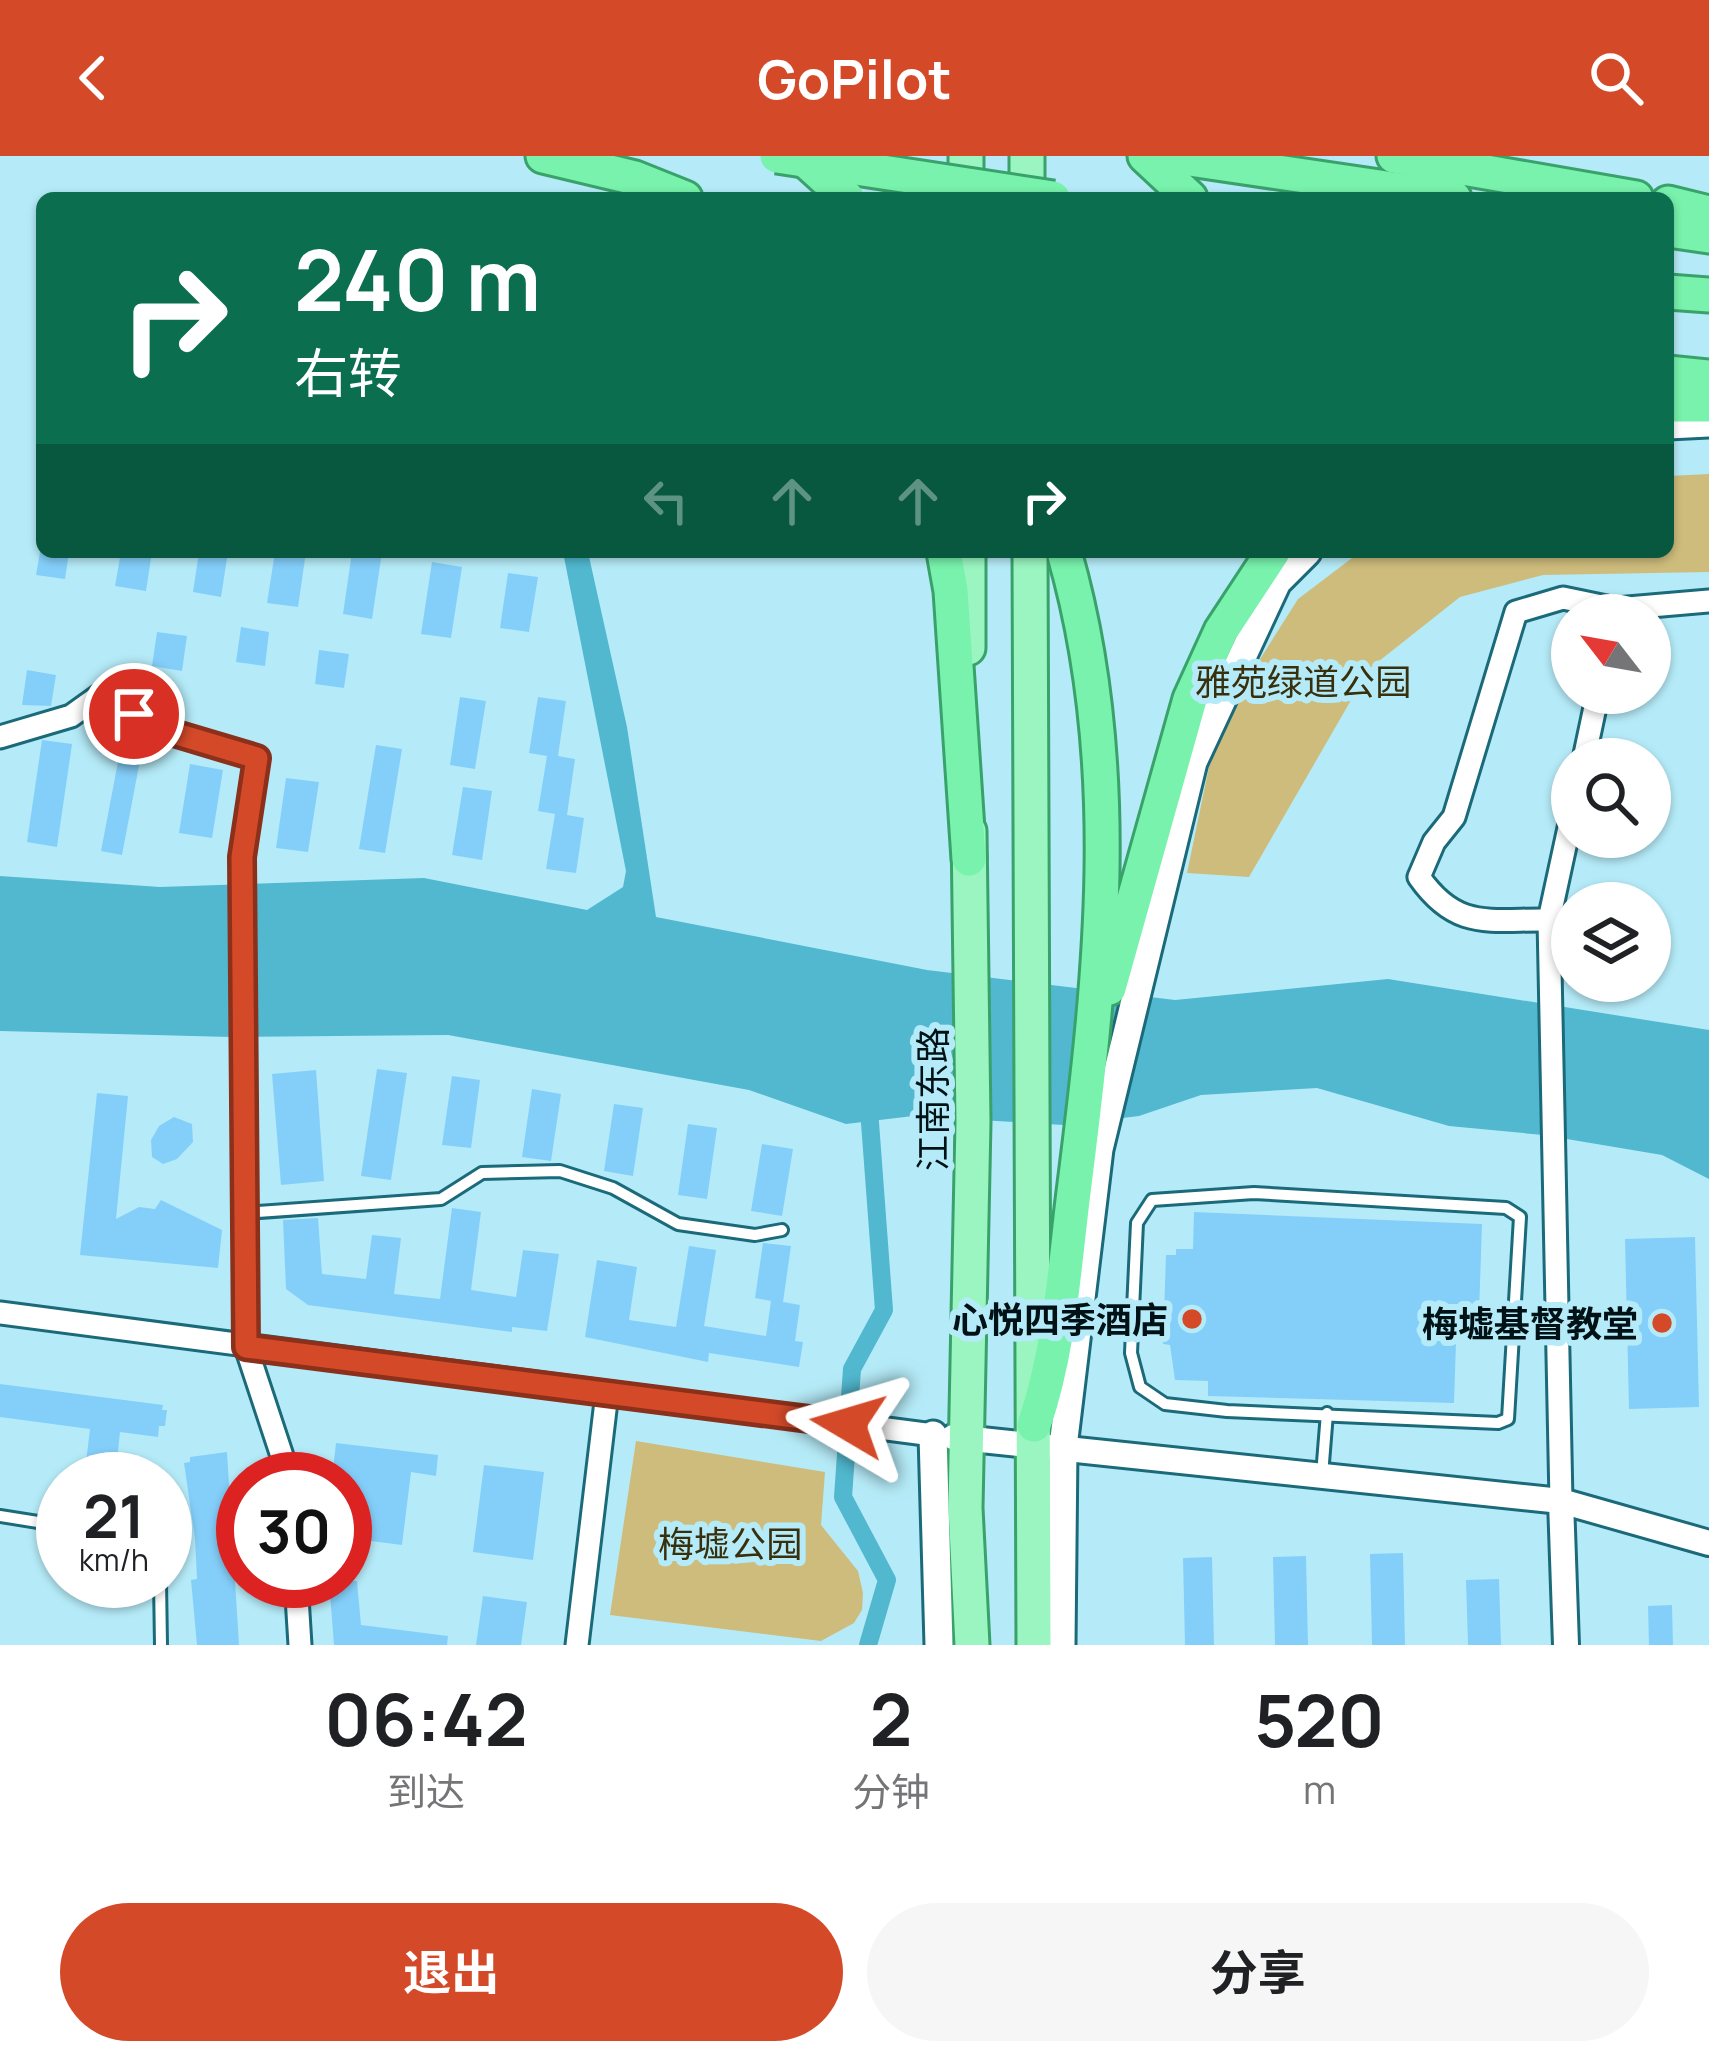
<!DOCTYPE html>
<html lang="zh">
<meta charset="utf-8">
<style>
:root{--surface:#fff;--page:#f6f6f6;--text:#202124;--muted:#757577;--accent:#d44a29}
body{margin:0;font-family:Manrope,"Noto Sans SC",sans-serif;background:var(--page);color:var(--text);height:100vh;display:flex;flex-direction:column;font-size:45px;white-space:nowrap}
*{box-sizing:border-box;margin:0}
p{font-size:39px;color:var(--muted)}
.icon{flex:none;width:66px;height:66px;fill:none;stroke:currentColor;stroke-width:2;stroke-linecap:round;stroke-linejoin:round}
.map{position:relative;height:1489px;overflow:hidden}
.details{display:flex;flex-direction:column;background:var(--surface);flex:1}
.details>*{flex:none}
.banner{position:absolute;left:36px;top:36px;width:1638px;height:366px;border-radius:18px;box-shadow:0 3px 9px #0004;background:#0b6e4f;color:#fff;overflow:hidden}
.needle{width:78px;rotate:301deg}
.fabs{position:absolute;left:1551px;top:438px;display:grid;gap:24px}
.fabs a{display:grid;place-items:center;width:120px;height:120px;border-radius:50%;background:var(--surface);box-shadow:0 3px 9px #0004;font-size:60px}
.speed{position:absolute;left:36px;top:1296px;display:flex;gap:24px;font-size:60px;font-weight:700;text-align:center}
.speed>*{display:grid;place-content:center;width:156px;height:156px;border-radius:50%;background:var(--surface);box-shadow:0 3px 9px #0004;line-height:1}
.speed small{font-size:30px;font-weight:400}
.speed .limit{border:18px solid #d22;background:#fff;color:#111}
.pin{position:absolute;display:grid;place-items:center;width:102px;height:102px;color:#fff;margin:-51px;border:6px solid #fff;border-radius:50%;box-shadow:0 3px 12px #0007}
.me{position:absolute;width:132px;margin:-66px;rotate:277deg;stroke-linejoin:round;filter:drop-shadow(0 0 9px #0008)}
.turn{display:flex;align-items:center;gap:42px;height:252px;padding:0 60px;font-size:54px}
.turn .icon{width:156px;height:156px;stroke-width:2.5}
.turn b{display:block;font-size:84px;line-height:102px}
.lanes{display:flex;align-items:center;height:114px;padding:0 60px;background:#0003;justify-content:center;gap:60px;direction:ltr}
.lanes .off{opacity:.35}
.eta{display:flex;justify-content:space-evenly;align-items:center;height:204px;text-align:center}
.eta b{font-size:72px;font-weight:700;line-height:84px}
.primary-button{display:flex;gap:24px;margin-top:auto;padding:24px 60px}
.primary-button a{flex:1;height:138px;border-radius:72px;background:var(--accent);color:#fff;font-size:48px;font-weight:700;line-height:138px;text-align:center}
.primary-button a+a{background:var(--page);color:var(--text)}
header{display:flex;justify-content:space-between;align-items:center;height:156px;padding:0 60px;background:var(--accent);color:#fff;font-size:54px;font-weight:700}
.map>svg:first-child{display:block}
.green{fill:#cebc7c}
.water{fill:#51b8cf}
.lines{fill:none;stroke-linecap:round;stroke-linejoin:round}
.canal{stroke:#51b8cf;stroke-width:18}
.building{fill:#84cffa}
.service-casing{stroke:#1b6a7a;stroke-width:16}
.minor-casing{stroke:#1b6a7a;stroke-width:27}
.tertiary-casing{stroke:#1b6a7a;stroke-width:30}
.secondary-casing{stroke:#1b6a7a;stroke-width:33}
.primary-casing{stroke:#39a26b;stroke-width:39}
.trunk-casing{stroke:#39a26b;stroke-width:39}
.service{stroke:#fff;stroke-width:10}
.minor{stroke:#fff;stroke-width:21}
.tertiary{stroke:#fff;stroke-width:24}
.secondary{stroke:#fff;stroke-width:27}
.primary{stroke:#9af5c1;stroke-width:33}
.trunk{stroke:#78f2ac;stroke-width:33}
.trunk-bridge-casing{stroke:#39a26b;stroke-width:39;stroke-linecap:butt}
.trunk-bridge{stroke:#78f2ac;stroke-width:33}
.route-casing{stroke:#8a301b;stroke-width:30}
.route{stroke:#d44a29;stroke-width:21}
.poi-dot{fill:#d44a29;stroke:#b5ebf8;stroke-width:4.5}
.labels{text-anchor:middle;dominant-baseline:central;stroke-width:12;stroke-linejoin:round;paint-order:stroke}
.park-label{font-size:36px;fill:#382f0c;stroke:#b5ebf8}
.street-label{font-size:36px;fill:#011217;stroke:#b5ebf8}
.poi-label{font-size:36px;font-weight:bold;fill:#011217;stroke:#b5ebf8;text-anchor:end}
</style>
<header><svg class="icon" aria-label="back" viewBox="0 0 24 24"><path d="M15 5l-7 7 7 7"/></svg>GoPilot<svg class="icon" aria-label="search" viewBox="0 0 24 24"><circle cx="10" cy="10" r="6"/><path d="M15 15l6 6"/></svg></header>
<div class="map">
<svg width="1709" height="1489" viewBox="0 0 1709 1489">
<rect width="100%" height="100%" fill="#b5ebf8"/>
<g class="green">
<polygon points="1709,318 1709,416 1543,419 1460,441 1369,513 1249,721 1187,717 1209,611 1238,538 1298,443 1360,396 1668,396 1668,320"/>
<polygon points="636,1285 825,1316 821,1369 858,1415 863,1437 862,1454 854,1467 821,1485 610,1459"/>
</g>
<polygon class="water" points="563,396 588,396 627,571 656,761 927,814 1175,844 1388,823 1709,874 1709,1023 1662,999 1543,979 1449,970 1317,932 1201,939 1139,960 1064,969 913,960 846,968 749,934 448,879 231,881 0,875 0,720 160,731 424,722 587,754 623,731 626,715"/>
<g class="lines">
<polyline class="canal" points="868,940 884,1154 852,1213 843,1341 887,1424 868,1489"/>
</g>
<g class="building">
<polygon points="40,396 69,396 65,423 36,419"/>
<polygon points="121,396 152,396 146,435 115,430"/>
<polygon points="199,396 228,396 221,441 193,436"/>
<polygon points="275,396 306,396 298,451 267,447"/>
<polygon points="352,396 382,396 372,463 343,458"/>
<polygon points="432,406 462,411 451,482 421,478"/>
<polygon points="508,417 538,421 529,476 500,472"/>
<polygon points="241,471 269,476 265,510 236,506"/>
<polygon points="157,476 187,480 182,515 152,510"/>
<polygon points="319,494 349,498 344,532 315,528"/>
<polygon points="27,514 56,519 51,550 22,549"/>
<polygon points="460,541 486,545 475,613 450,609"/>
<polygon points="538,541 566,545 558,600 575,603 567,659 584,662 576,717 546,713 555,658 538,655 547,600 529,597"/>
<polygon points="42,584 72,588 57,691 27,686"/>
<polygon points="376,589 402,593 385,697 359,693"/>
<polygon points="121,590 142,594 122,699 101,695"/>
<polygon points="190,608 223,614 212,682 179,677"/>
<polygon points="286,622 319,626 308,696 276,692"/>
<polygon points="463,631 492,635 482,704 452,699"/>
<polygon points="377,913 407,917 391,1024 361,1020"/>
<polygon points="316,914 324,1025 281,1029 272,918"/>
<polygon points="452,920 480,924 471,992 442,989"/>
<polygon points="532,933 561,938 551,1005 522,1001"/>
<polygon points="97,937 128,940 116,1063 139,1051 155,1053 161,1044 222,1074 218,1112 80,1099"/>
<polygon points="614,948 643,952 633,1020 604,1015"/>
<polygon points="174,961 192,968 193,986 177,1003 163,1008 152,1001 151,984 159,970"/>
<polygon points="688,968 717,972 707,1043 678,1039"/>
<polygon points="762,988 793,993 782,1060 751,1055"/>
<polygon points="452,1052 481,1056 471,1134 516,1141 523,1094 559,1098 547,1175 512,1171 512,1176 308,1149 286,1133 283,1064 318,1062 322,1118 366,1123 372,1079 401,1082 394,1138 440,1143"/>
<polygon points="1194,1056 1482,1068 1479,1158 1457,1157 1454,1247 1208,1240 1208,1225 1175,1224 1170,1189 1163,1188 1166,1099 1176,1099 1176,1093 1193,1093"/>
<polygon points="1695,1081 1699,1251 1629,1253 1625,1083"/>
<polygon points="763,1087 791,1090 783,1146 800,1149 795,1185 803,1186 799,1211 709,1197 708,1206 585,1181 597,1104 637,1111 629,1164 676,1171 689,1090 716,1094 704,1170 766,1180 771,1145 755,1142"/>
<polygon points="0,1228 163,1249 162,1254 167,1254 165,1270 159,1270 158,1281 120,1276 115,1323 84,1323 90,1273 0,1261"/>
<polygon points="336,1287 438,1299 436,1320 411,1316 402,1389 363,1384 362,1391 345,1390 345,1323 332,1323"/>
<polygon points="227,1296 239,1489 197,1489 191,1424 197,1423 195,1383 184,1307 190,1306 190,1301"/>
<polygon points="484,1309 544,1316 533,1404 473,1396"/>
<polygon points="1403,1397 1405,1489 1372,1489 1370,1398"/>
<polygon points="1306,1400 1308,1489 1275,1489 1273,1401"/>
<polygon points="1212,1401 1214,1489 1185,1489 1183,1402"/>
<polygon points="1499,1423 1501,1489 1468,1489 1466,1424"/>
<polygon points="329,1425 357,1425 361,1469 448,1480 447,1489 334,1489"/>
<polygon points="483,1440 527,1446 521,1489 476,1489"/>
<polygon points="1672,1449 1673,1489 1649,1489 1648,1450"/>
</g>
<g class="lines">
<defs>
<g id="service">
<polygon points="1254,1037 1506,1052 1520,1061 1508,1263 1498,1267 1227,1255 1165,1248 1140,1231 1131,1197 1137,1067 1152,1044"/>
<polyline points="245,1057 441,1043 482,1017 560,1015 613,1032 678,1068 755,1079 782,1074"/>
<polyline points="1517,1170 1557,1161"/>
<polyline points="1322,1319 1327,1257"/>
<polyline points="0,1360 63,1370"/>
<polyline points="160,1425 161,1489"/>
</g>
<g id="minor">
<polyline points="1615,459 1616,453 1709,445"/>
<polyline points="0,581 71,560 99,540 170,576 257,602 242,701 246,1191 282,1300 285,1323"/>
<polyline points="1584,603 1598,537"/>
<path d="M 1549,764 C 1489,763 1457,775 1419,721 L 1434,686 L 1454,661 L 1516,456 L 1563,442 L 1616,453"/>
<polyline points="0,1157 933,1279"/>
<polyline points="1561,1345 1549,764 1572,658"/>
<polyline points="296,1425 300,1489"/>
<polyline points="577,1489 607,1237"/>
</g>
<g id="tertiary">
<polyline points="953,1281 1561,1345 1709,1387"/>
<polyline points="1561,1345 1566,1489"/>
</g>
<g id="secondary">
<polyline points="1668,269 1709,267"/>
<polyline points="933,1279 939,1489"/>
<polyline points="1061,1489 1063,1291 1099,993 1193,606 1277,426 1307,396"/>
</g>
<g id="primary">
<polyline points="966,42 966,0"/>
<polyline points="1027,42 1027,0"/>
<polyline points="968,396 968,492"/>
<polyline points="1030,396 1034,1489"/>
<polyline points="969,675 973,966 965,1352 972,1489"/>
</g>
<g id="trunk">
<polyline points="543,0 635,22 685,42"/>
<polyline points="1145,0 1190,42"/>
<polyline points="1169,0 1454,42"/>
<polyline points="1394,0 1636,42"/>
<polyline points="1668,47 1709,57"/>
<polyline points="1668,74 1709,80"/>
<polyline points="1668,136 1709,139"/>
<polyline points="1668,217 1709,221"/>
<polyline points="1668,249 1709,249"/>
<polyline points="944,396 951,435 969,703"/>
<polyline points="1109,832 1190,543 1221,475 1273,396"/>
<path d="M 1034,1269 C 1060,1193 1064,1116 1074,1036 C 1101,823 1125,606 1064,396"/>
</g>
</defs>
<use href="#service" class="service-casing"/>
<use href="#minor" class="minor-casing"/>
<use href="#tertiary" class="tertiary-casing"/>
<use href="#secondary" class="secondary-casing"/>
<use href="#primary" class="primary-casing"/>
<use href="#trunk" class="trunk-casing"/>
<use href="#service" class="service"/>
<use href="#minor" class="minor"/>
<use href="#tertiary" class="tertiary"/>
<use href="#secondary" class="secondary"/>
<use href="#primary" class="primary"/>
<use href="#trunk" class="trunk"/>
<defs>
<g id="trunk-bridge">
<polyline points="777,0 1053,42"/>
<polyline points="804,3 847,42"/>
</g>
</defs>
<use href="#trunk-bridge" class="trunk-bridge-casing"/>
<use href="#trunk-bridge" class="trunk-bridge"/>
</g>
<g class="lines">
<defs>
<polyline id="route" points="134,558 170,576 257,602 242,701 246,1191 848,1268"/>
</defs>
<use href="#route" class="route-casing"/>
<use href="#route" class="route"/>
</g>
<g class="poi-dot">
<circle cx="1192" cy="1163" r="12"/>
<circle cx="1662" cy="1167" r="12"/>
</g>
<g class="labels">
<g class="park-label">
<text x="1303" y="525">雅苑绿道公园</text>
<text x="730" y="1387">梅墟公园</text>
</g>
<g class="street-label">
<text transform="translate(932 943) rotate(-90)">江南东路</text>
</g>
<g class="poi-label">
<text x="1168" y="1163">心悦四季酒店</text>
<text x="1638" y="1167">梅墟基督教堂</text>
</g>
</g>
</svg>
<div class="fabs">
<a><svg class="needle" viewBox="-14 -14 28 28"><path d="M0-13l5 13h-10z" fill="#e53935"/><path d="M0 13l5-13h-10z" fill="#757577"/></svg></a>
<a><svg class="icon" aria-label="search" viewBox="0 0 24 24"><circle cx="10" cy="10" r="6"/><path d="M15 15l6 6"/></svg></a>
<a><svg class="icon" aria-label="layers" viewBox="0 0 24 24"><path d="M12 4l9 5-9 5-9-5zM3 14l9 5 9-5"/></svg></a>
</div>
<div class="speed"><div>21<small>km/h</small></div><div class="limit">30</div></div>
<div class="pin" style="left:134px;top:558px;background:#d93025"><svg class="icon" aria-label="arrive" viewBox="0 0 24 24"><path d="M6 21V4h12l-3 4 3 4H6"/></svg></div>
<svg class="me" style="left:848px;top:1268px" viewBox="-20 -20 40 40"><path d="M0-17L14 15 0 8-14 15z" fill="#d44a29" stroke="#fff" stroke-width="4"/></svg>
<div class="banner">
<div class="turn"><svg class="icon" aria-label="right" viewBox="0 0 24 24"><path d="M7 20v-9h11M14 6l5 5-5 5"/></svg><div><b>240 m</b>右转</div></div>
<div class="lanes"><svg class="icon off" aria-label="left" viewBox="0 0 24 24"><path d="M17 20v-9H6M10 6l-5 5 5 5"/></svg><svg class="icon off" aria-label="ahead" viewBox="0 0 24 24"><path d="M12 20V5M6 11l6-6 6 6"/></svg><svg class="icon off" aria-label="ahead" viewBox="0 0 24 24"><path d="M12 20V5M6 11l6-6 6 6"/></svg><svg class="icon" aria-label="right" viewBox="0 0 24 24"><path d="M7 20v-9h11M14 6l5 5-5 5"/></svg></div>
</div>
</div>
<section class="details">
<div class="eta">
<div><b>06:42</b><p>到达</p></div>
<div><b>2</b><p>分钟</p></div>
<div><b>520</b><p>m</p></div>
</div>
<div class="primary-button"><a>退出</a><a>分享</a></div>
</section>
